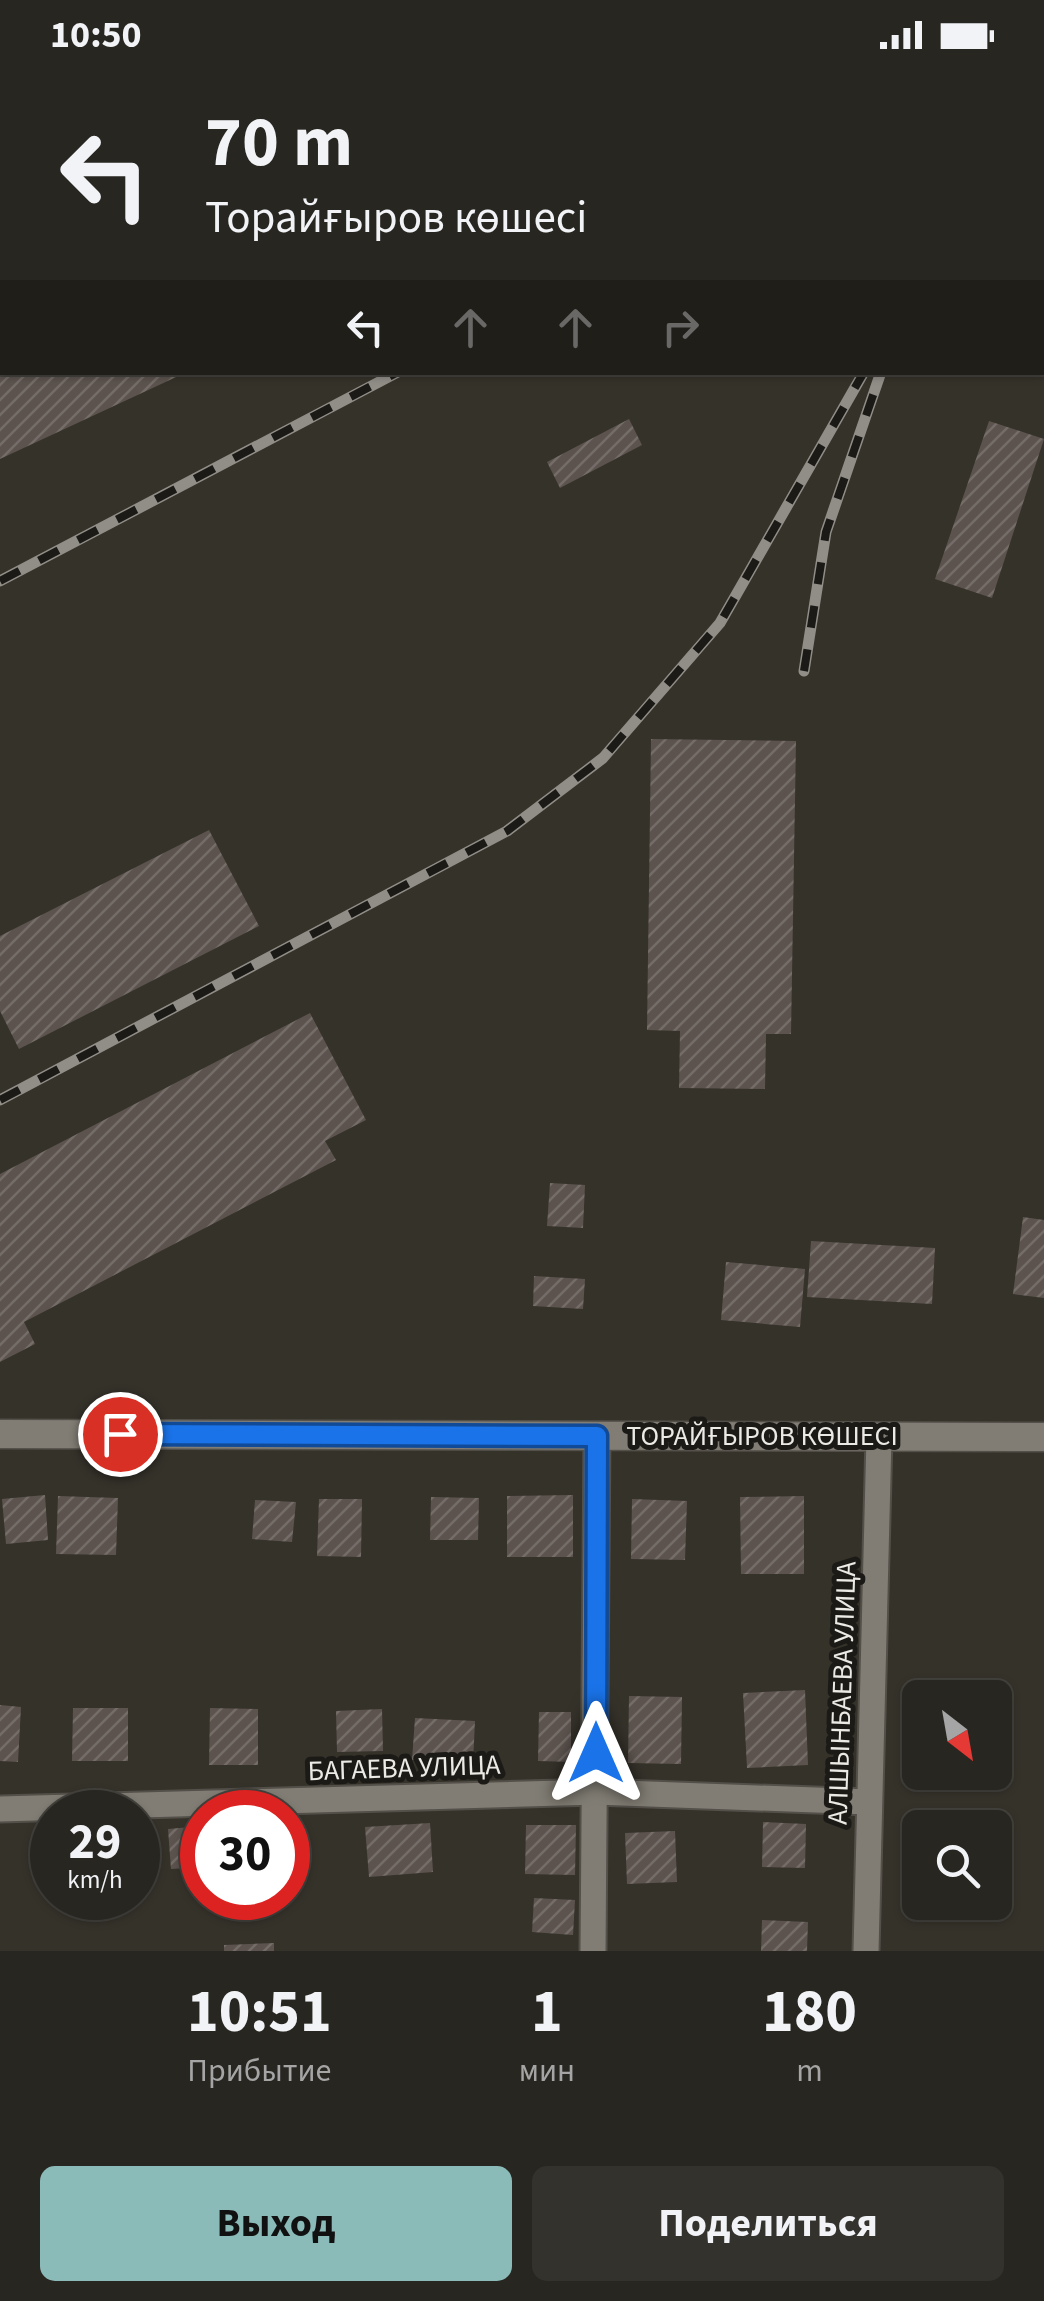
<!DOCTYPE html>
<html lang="ru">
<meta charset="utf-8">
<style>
:root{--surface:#282620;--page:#34322d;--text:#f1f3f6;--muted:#a5a5a5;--line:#44433e;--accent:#8bbbb9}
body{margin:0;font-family:"Source Sans 3",sans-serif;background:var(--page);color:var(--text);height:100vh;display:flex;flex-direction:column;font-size:38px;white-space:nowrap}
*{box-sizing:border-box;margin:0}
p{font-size:32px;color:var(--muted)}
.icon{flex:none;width:55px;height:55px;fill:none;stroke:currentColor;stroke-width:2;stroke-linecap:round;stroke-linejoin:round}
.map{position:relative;height:1881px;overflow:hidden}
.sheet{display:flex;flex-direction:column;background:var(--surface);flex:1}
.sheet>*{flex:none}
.banner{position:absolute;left:0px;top:0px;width:1045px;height:305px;box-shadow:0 2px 8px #0004,0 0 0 2px var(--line);background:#282620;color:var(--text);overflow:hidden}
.needle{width:65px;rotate:149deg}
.tools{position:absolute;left:902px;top:1610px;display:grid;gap:20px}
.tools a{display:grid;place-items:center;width:110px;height:110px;border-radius:15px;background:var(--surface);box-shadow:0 2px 8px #0004,0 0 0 2px var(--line);font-size:50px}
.speed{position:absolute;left:30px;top:1720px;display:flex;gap:20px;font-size:50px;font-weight:700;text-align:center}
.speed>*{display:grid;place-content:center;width:130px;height:130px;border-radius:50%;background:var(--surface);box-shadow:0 2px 8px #0004,0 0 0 2px var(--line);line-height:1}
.speed small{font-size:25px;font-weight:400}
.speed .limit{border:15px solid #d22;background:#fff;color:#111}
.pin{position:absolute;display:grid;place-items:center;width:85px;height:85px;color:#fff;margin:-42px;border:5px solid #fff;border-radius:50%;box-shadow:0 2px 10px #0007}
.me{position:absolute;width:110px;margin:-55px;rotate:0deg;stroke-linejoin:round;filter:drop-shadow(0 0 8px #0008)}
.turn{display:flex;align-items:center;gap:35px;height:210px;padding:0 40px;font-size:45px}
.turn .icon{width:130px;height:130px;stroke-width:2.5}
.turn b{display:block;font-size:70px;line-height:85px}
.lanes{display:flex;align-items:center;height:95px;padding:0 40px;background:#0003;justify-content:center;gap:50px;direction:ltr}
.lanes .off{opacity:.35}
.eta{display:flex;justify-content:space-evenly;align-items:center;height:170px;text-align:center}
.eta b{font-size:60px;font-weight:700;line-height:70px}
.primary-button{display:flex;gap:20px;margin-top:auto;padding:20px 40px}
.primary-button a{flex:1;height:115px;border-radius:15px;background:var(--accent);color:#111;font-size:40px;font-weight:700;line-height:115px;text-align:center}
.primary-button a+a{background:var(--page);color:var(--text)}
.status{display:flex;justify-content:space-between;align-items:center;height:70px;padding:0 50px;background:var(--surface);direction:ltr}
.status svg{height:28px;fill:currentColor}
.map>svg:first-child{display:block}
.building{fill:url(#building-hatch)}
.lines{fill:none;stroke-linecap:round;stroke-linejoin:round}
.minor-casing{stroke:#534f49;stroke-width:29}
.tertiary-casing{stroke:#534f49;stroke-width:31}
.minor{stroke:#817d74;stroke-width:25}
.tertiary{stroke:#817d74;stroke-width:28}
.rail-casing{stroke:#918e88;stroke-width:11}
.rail{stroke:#1b1a16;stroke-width:8;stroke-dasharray:22;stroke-linecap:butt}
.route-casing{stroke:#114b97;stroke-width:25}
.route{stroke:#1a73e8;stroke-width:18}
.labels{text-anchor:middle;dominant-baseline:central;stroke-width:10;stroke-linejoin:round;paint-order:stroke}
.street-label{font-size:28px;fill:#eceae5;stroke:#1b1a16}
</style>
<div class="status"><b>10:50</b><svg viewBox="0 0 49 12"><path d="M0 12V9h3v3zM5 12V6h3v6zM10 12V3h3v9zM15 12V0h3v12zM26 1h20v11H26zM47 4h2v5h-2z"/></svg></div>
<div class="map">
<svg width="1044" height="1881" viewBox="0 0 1044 1881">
<defs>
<pattern id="building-hatch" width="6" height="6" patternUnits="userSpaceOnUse" patternTransform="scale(2.5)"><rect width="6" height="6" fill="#5c534e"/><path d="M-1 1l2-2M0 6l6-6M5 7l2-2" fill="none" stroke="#746c67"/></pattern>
</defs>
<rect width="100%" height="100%" fill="#35322a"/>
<g class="building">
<polygon points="0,302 187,302 0,389"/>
<polygon points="629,349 642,375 560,418 547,392"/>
<polygon points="989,351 1044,369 992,528 935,509"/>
<polygon points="651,669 796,671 791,964 766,964 765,1019 679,1018 680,961 647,960"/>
<polygon points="209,760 259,856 19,979 0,941 0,866"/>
<polygon points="310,943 366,1050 325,1071 336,1090 24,1252 35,1274 0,1292 0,1104"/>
<polygon points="550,1113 585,1115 583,1158 547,1156"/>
<polygon points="1023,1147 1044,1150 1044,1228 1013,1224"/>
<polygon points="811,1171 935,1178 932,1234 807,1227"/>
<polygon points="726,1192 805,1199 800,1257 721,1250"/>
<polygon points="534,1206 585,1209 583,1239 533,1236"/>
<polygon points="45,1425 48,1470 6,1474 2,1429"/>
<polygon points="573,1425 573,1487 507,1487 507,1426"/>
<polygon points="58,1426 118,1428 116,1485 56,1484"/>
<polygon points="804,1426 804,1504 741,1504 740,1427"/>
<polygon points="431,1427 479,1428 478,1470 430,1470"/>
<polygon points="319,1429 362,1429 361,1487 317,1486"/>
<polygon points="632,1429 687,1431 685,1490 631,1489"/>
<polygon points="255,1430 296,1432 292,1472 252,1469"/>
<polygon points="805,1620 808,1695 747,1698 743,1623"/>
<polygon points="629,1626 682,1627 681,1694 628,1693"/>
<polygon points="0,1635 21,1637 18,1692 0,1691"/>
<polygon points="73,1638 128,1638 128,1691 72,1691"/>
<polygon points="210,1638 258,1639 258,1695 209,1695"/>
<polygon points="382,1639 383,1681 337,1682 336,1641"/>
<polygon points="539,1642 571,1642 571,1692 538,1691"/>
<polygon points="415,1648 475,1651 473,1693 412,1690"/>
<polygon points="763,1752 806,1754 805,1798 762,1797"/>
<polygon points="430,1753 433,1802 369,1807 365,1757"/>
<polygon points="526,1755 576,1755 575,1805 525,1804"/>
<polygon points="202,1756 202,1797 171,1799 168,1759"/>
<polygon points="675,1761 677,1812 627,1814 625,1763"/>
<polygon points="534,1828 575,1830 573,1865 532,1862"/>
<polygon points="762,1850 808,1852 807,1881 761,1881"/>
<polygon points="274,1873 274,1881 224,1881 224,1875"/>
</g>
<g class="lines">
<defs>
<g id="minor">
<polyline points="0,1739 596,1722 869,1732"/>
<polyline points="593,1881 597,1366"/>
<polyline points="866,1881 879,1367"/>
</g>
<polyline id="tertiary" points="0,1364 1044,1367"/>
</defs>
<use href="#minor" class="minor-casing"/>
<use href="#tertiary" class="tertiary-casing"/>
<use href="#minor" class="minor"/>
<use href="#tertiary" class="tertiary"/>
<defs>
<g id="rail">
<polyline points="327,2 333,0"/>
<polyline points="935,2 938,0"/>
<polyline points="995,2 996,0"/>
<polyline points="0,137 2,136"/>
<polyline points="0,511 398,302"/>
<polyline points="804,601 826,462 881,302"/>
<polyline points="0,1030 507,761 603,688 720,553 864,302"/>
</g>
</defs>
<use href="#rail" class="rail-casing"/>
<use href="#rail" class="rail"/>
</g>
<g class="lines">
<defs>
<polyline id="route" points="120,1364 597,1366 596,1683"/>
</defs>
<use href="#route" class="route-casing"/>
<use href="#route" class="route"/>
</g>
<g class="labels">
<g class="street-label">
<text x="762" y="1366">ТОРАЙҒЫРОВ КӨШЕСІ</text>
<text transform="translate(842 1623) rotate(-88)">АЛШЫНБАЕВА УЛИЦА</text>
<text transform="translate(404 1698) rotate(-2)">БАГАЕВА УЛИЦА</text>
</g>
</g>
</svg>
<div class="tools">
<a><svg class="needle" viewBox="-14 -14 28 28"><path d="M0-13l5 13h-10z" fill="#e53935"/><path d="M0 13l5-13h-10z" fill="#a5a5a5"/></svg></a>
<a><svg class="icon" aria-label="search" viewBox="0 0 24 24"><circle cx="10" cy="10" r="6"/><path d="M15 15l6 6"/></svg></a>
</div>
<div class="speed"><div>29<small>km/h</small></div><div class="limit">30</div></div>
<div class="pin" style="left:120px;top:1364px;background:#d93025"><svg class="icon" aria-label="arrive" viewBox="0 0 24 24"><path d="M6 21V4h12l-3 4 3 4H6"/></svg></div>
<svg class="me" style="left:596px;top:1683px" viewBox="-20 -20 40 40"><path d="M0-17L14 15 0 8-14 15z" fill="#1a73e8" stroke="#fff" stroke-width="4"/></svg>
<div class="banner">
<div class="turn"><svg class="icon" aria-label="left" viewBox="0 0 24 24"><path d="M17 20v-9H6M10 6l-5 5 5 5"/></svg><div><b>70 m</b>Торайғыров көшесі</div></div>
<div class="lanes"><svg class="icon" aria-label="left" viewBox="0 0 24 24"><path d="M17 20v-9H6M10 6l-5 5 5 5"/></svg><svg class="icon off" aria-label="ahead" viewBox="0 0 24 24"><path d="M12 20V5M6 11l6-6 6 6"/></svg><svg class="icon off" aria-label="ahead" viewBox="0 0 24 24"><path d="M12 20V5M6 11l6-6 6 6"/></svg><svg class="icon off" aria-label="right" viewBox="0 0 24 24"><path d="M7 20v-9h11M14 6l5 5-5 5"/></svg></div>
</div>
</div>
<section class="sheet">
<div class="eta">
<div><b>10:51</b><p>Прибытие</p></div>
<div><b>1</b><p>мин</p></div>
<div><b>180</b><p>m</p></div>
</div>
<div class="primary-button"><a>Выход</a><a>Поделиться</a></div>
</section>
